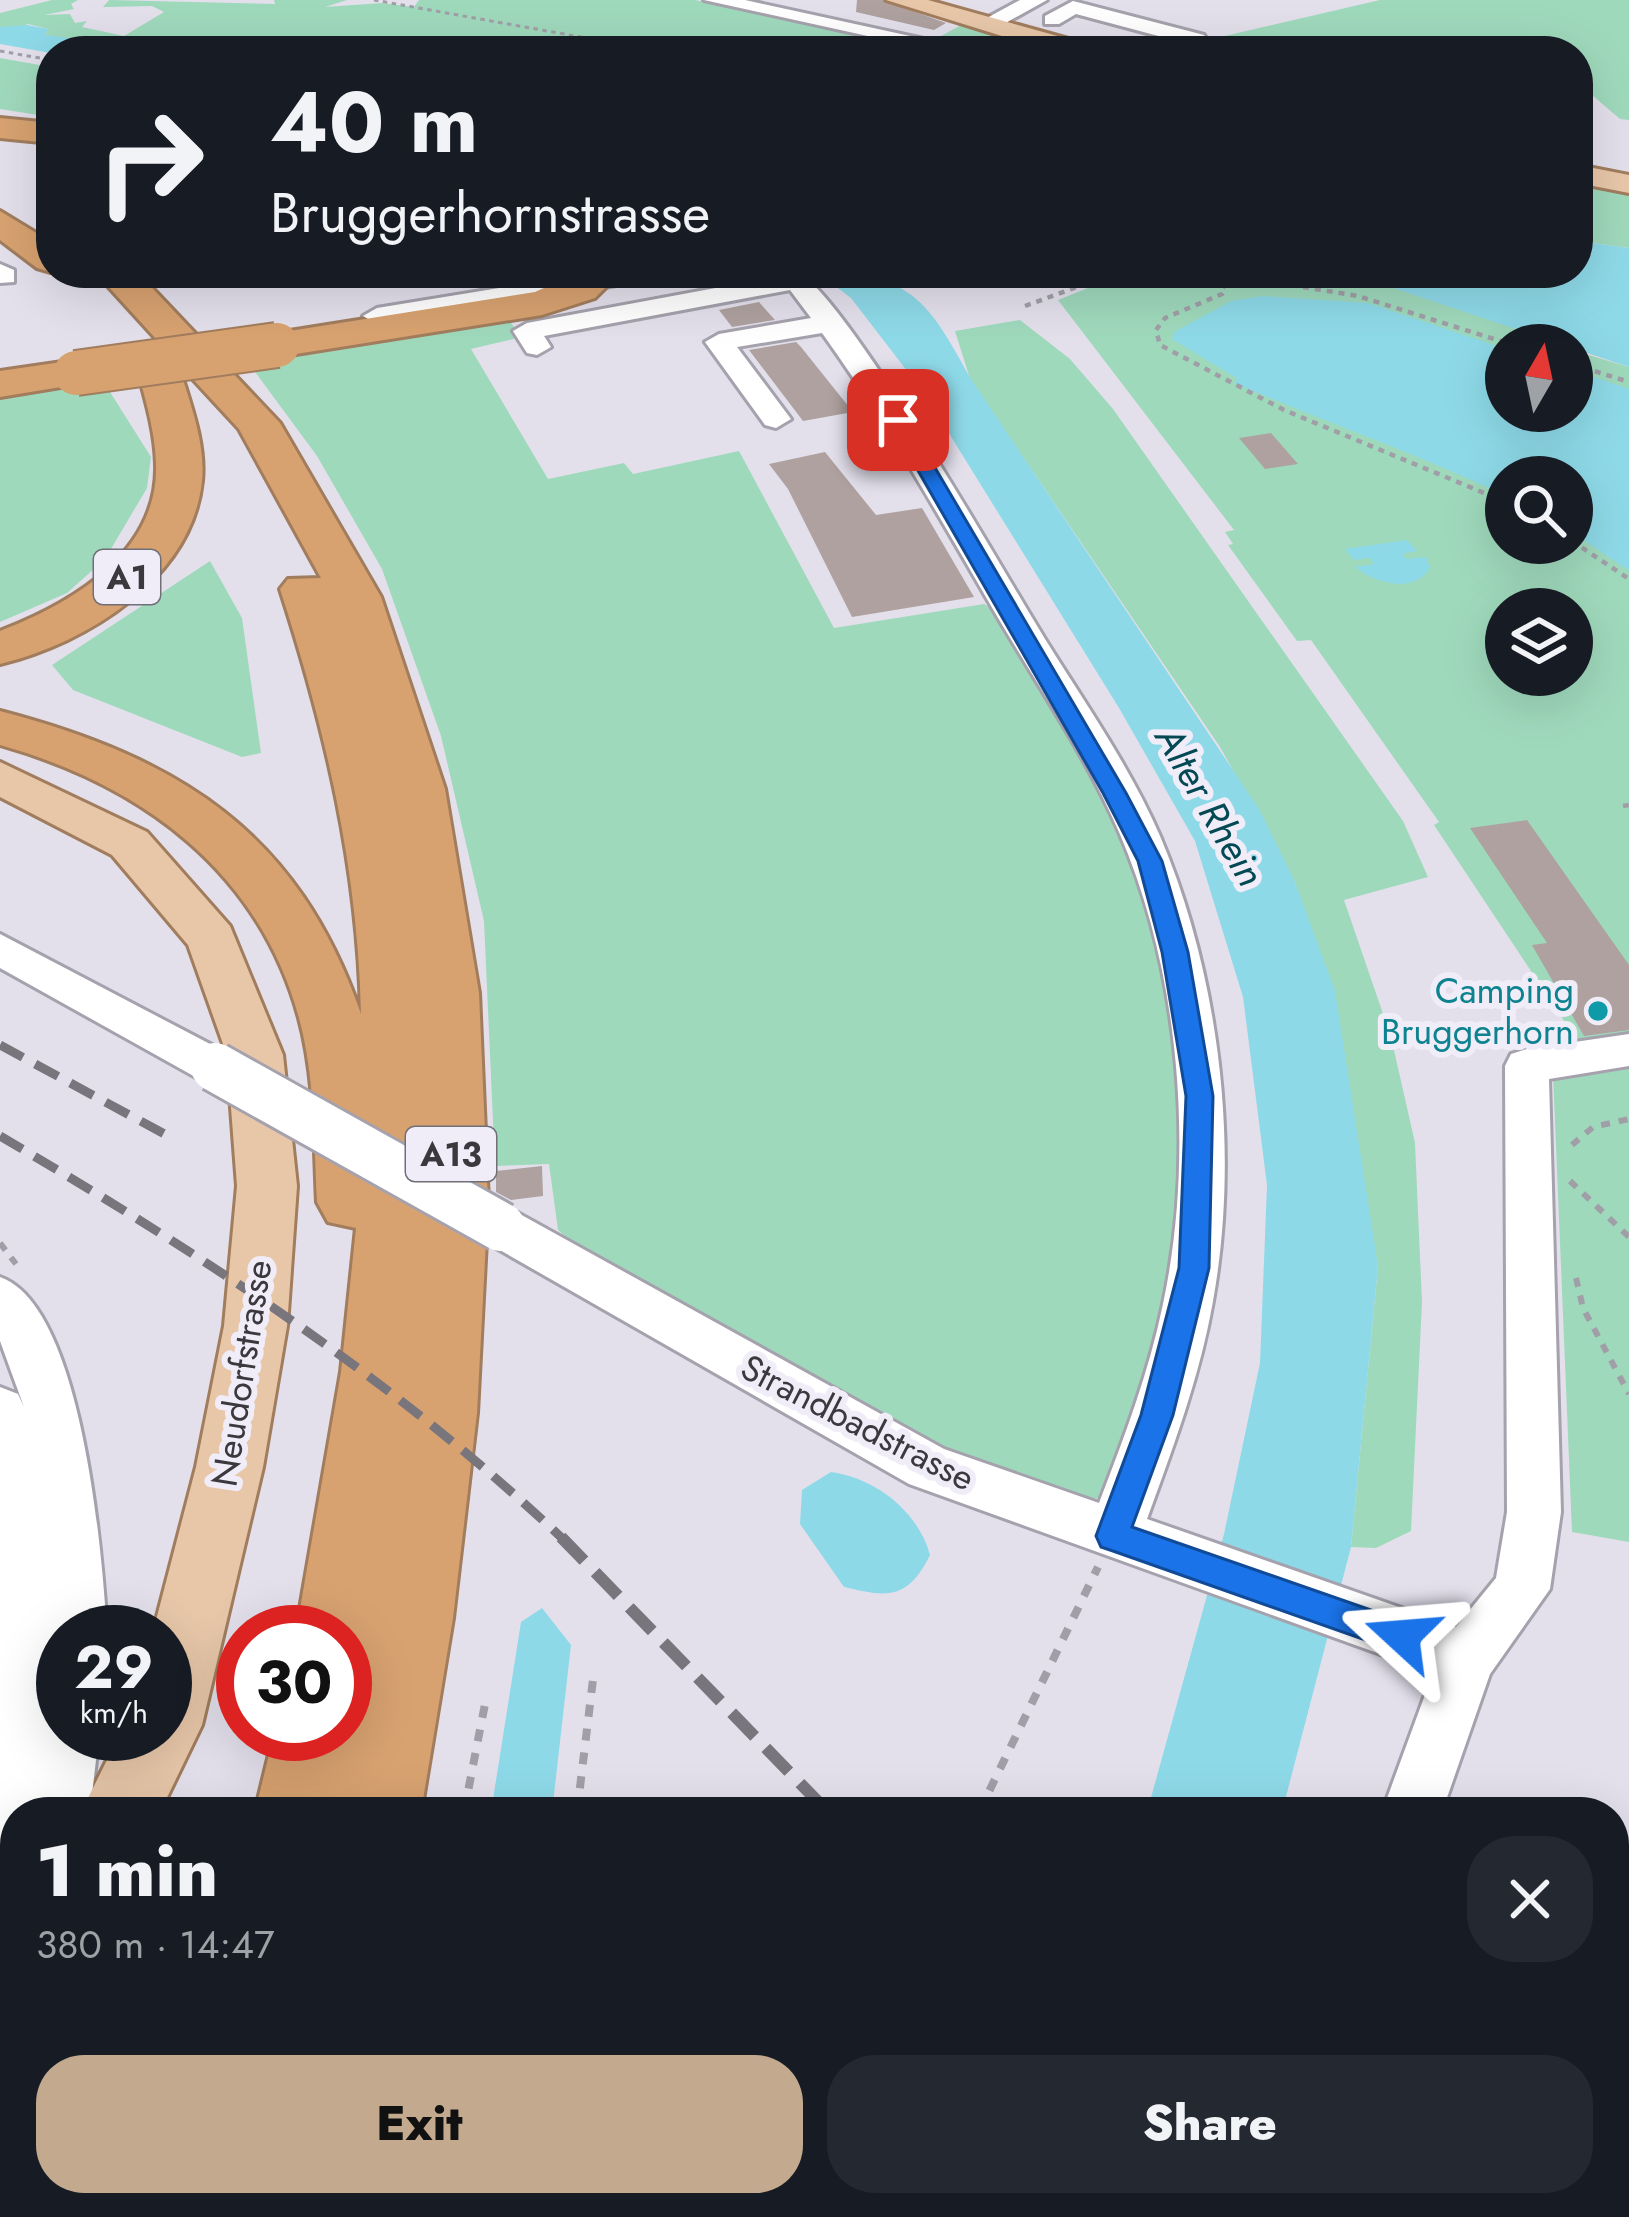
<!DOCTYPE html>
<meta charset="utf-8">
<style>
:root{--surface:#171b24;--page:#242831;--text:#f1f3f6;--muted:#9ea1a6;--accent:#c3a98e}
body{margin:0;font-family:Jost,sans-serif;background:var(--page);color:var(--text);height:100vh;display:flex;flex-direction:column;font-size:45px;white-space:nowrap}
*{box-sizing:border-box;margin:0}
p{font-size:39px;color:var(--muted)}
.icon{flex:none;width:66px;height:66px;fill:none;stroke:currentColor;stroke-width:2;stroke-linecap:round;stroke-linejoin:round}
.map{position:relative;flex:1;overflow:hidden}
.side{position:absolute;left:0px;top:1797px;width:1629px;height:420px;display:flex;flex-direction:column;background:var(--surface);border-radius:48px 48px 0 0;box-shadow:0 12px 48px #0002}
.side>*{flex:none}
.banner{position:absolute;left:36px;top:36px;width:1557px;height:252px;border-radius:48px;box-shadow:0 12px 48px #0002;background:#171b24;color:var(--text);overflow:hidden}
.needle{width:78px;rotate:9deg}
.tools{position:absolute;left:1485px;top:324px;display:grid;gap:24px}
.tools a{display:grid;place-items:center;width:108px;height:108px;border-radius:50%;background:var(--surface);box-shadow:0 12px 48px #0002;font-size:60px}
.speed{position:absolute;left:36px;top:1605px;display:flex;gap:24px;font-size:60px;font-weight:700;text-align:center}
.speed>*{display:grid;place-content:center;width:156px;height:156px;border-radius:50%;background:var(--surface);box-shadow:0 12px 48px #0002;line-height:1}
.speed small{font-size:30px;font-weight:400}
.speed .limit{border:18px solid #d22;background:#fff;color:#111}
.pin{position:absolute;display:grid;place-items:center;width:102px;height:102px;color:#fff;margin:-51px;border-radius:24px;box-shadow:0 6px 18px #0006}
.me{position:absolute;width:132px;margin:-66px;rotate:289deg;stroke-linejoin:round;filter:drop-shadow(0 0 9px #0008)}
.turn{display:flex;align-items:center;gap:42px;height:252px;padding:0 36px;font-size:54px}
.turn .icon{width:156px;height:156px;stroke-width:2.5}
.turn b{display:block;font-size:84px;line-height:102px}
.round{display:grid;place-items:center;flex:none;width:126px;height:126px;border-radius:48px;background:var(--page)}
.summary{display:flex;align-items:center;justify-content:space-between;height:204px;padding:0 36px}
h1{font-size:72px;font-weight:800;line-height:90px}
.button{display:flex;gap:24px;margin-top:auto;padding:24px 36px}
.button a{flex:1;height:138px;border-radius:48px;background:var(--accent);color:#111;font-size:48px;font-weight:800;line-height:138px;text-align:center}
.button a+a{background:var(--page);color:var(--text)}
.map>svg:first-child{display:block}
.green{fill:#9fd9bc;fill-rule:evenodd}
.water{fill:#8ed9e8}
.building{fill:#aea19f}
.lines{fill:none;stroke-linecap:round;stroke-linejoin:round}
.minor-casing{stroke:#a5a2ad;stroke-width:6}
.major-casing{stroke:#a17d5e;stroke-width:6}
.highway-casing{stroke:#a17d5e;stroke-width:6}
.path-far3{stroke:#a09ea7;stroke-width:3;stroke-dasharray:4.5 4.5;stroke-linecap:butt}
.path-far2{stroke:#a09ea7;stroke-width:4.5;stroke-dasharray:6 6;stroke-linecap:butt}
.path-far1{stroke:#a09ea7;stroke-width:6;stroke-dasharray:9 9;stroke-linecap:butt}
.path{stroke:#a09ea7;stroke-width:8;stroke-dasharray:12 12;stroke-linecap:butt}
.minor{fill:#fff;fill-rule:evenodd}
.major{fill:#e8c7a9;fill-rule:evenodd}
.highway{fill:#d8a270;fill-rule:evenodd}
.rail-far1{stroke:#78757d;stroke-width:9;stroke-dasharray:26 14;stroke-linecap:butt}
.rail{stroke:#78757d;stroke-width:12;stroke-dasharray:33 16;stroke-linecap:butt}
.minor-bridge-casing{stroke:#a5a2ad;stroke-width:54;stroke-linecap:butt}
.highway-bridge-casing{stroke:#a17d5e;stroke-width:48;stroke-linecap:butt}
.minor-bridge{stroke:#fff;stroke-width:48}
.highway-bridge{stroke:#d8a270;stroke-width:44}
.route{fill:#1a73e8;stroke:#114b97;stroke-width:3}
.culture-dot{fill:#0f9aa8;stroke:#f0edf9;stroke-width:4.5}
.labels{text-anchor:middle;dominant-baseline:central;stroke-width:12;stroke-linejoin:round;paint-order:stroke}
.shield{fill:#f0edf9;stroke:#716f76;stroke-width:3}
.shield-label{font-size:33px;font-weight:bold;fill:#3b393e}
.culture-label{font-size:36px;fill:#0d838f;stroke:#f0edf9;text-anchor:end}
.street-label{font-size:36px;fill:#3b393e;stroke:#f0edf9}
.water-label{font-size:39px;font-style:italic;fill:#034954;stroke:#f0edf9}
</style>
<div class="map">
<svg width="1629" height="2217" viewBox="0 0 1629 2217">
<rect width="100%" height="100%" fill="#e3e0ec"/>
<g class="green">
<polygon points="52,0 78,0 71,4 74,9 44,15 70,14 75,23 87,21 82,27 124,36 164,12 152,6 103,7 109,0 275,4 274,0 347,0 325,7 382,3 414,7 419,0 695,0 956,50 194,51 123,38 101,47 45,35 48,29 28,24 13,31 0,28 0,13"/>
<polygon points="1380,0 1629,0 1629,120 1620,119 1578,83 1578,51 1160,51"/>
<polygon points="963,24 1055,51 977,51 932,41"/>
<polygon points="0,58 51,67 51,117 0,109"/>
<polygon points="1578,185 1629,195 1629,248 1578,241"/>
<path d="M 1125,273 L 1349,273 L 1473,312 L 1556,345 L 1506,345 L 1506,411 L 1572,411 L 1572,350 L 1629,367 L 1629,1542 L 1572,1532 L 1553,1074 L 1594,1066 L 1434,825 L 1439,822 L 1311,640 L 1297,641 L 1228,545 L 1233,544 L 1225,532 L 1234,530 L 1058,300 ZM 1506,477 L 1572,477 L 1572,543 L 1506,543 ZM 1506,609 L 1572,609 L 1572,675 L 1506,675 Z"/>
<polygon points="507,318 522,337 471,349 548,479 624,463 633,474 739,451 834,628 984,604 1003,615 1079,745 1140,865 1184,1055 1179,1299 1106,1497 1072,1502 910,1435 583,1252 558,1230 549,1164 495,1166 484,921 441,736 382,569 317,456 244,357"/>
<polygon points="1020,320 1070,359 1113,409 1403,821 1428,877 1344,900 1391,1037 1415,1143 1422,1302 1411,1531 1376,1548 1351,1547 1378,1266 1295,882 1220,747 970,379 955,331"/>
<polygon points="105,384 151,457 147,488 105,559 67,593 0,622 0,393"/>
<polygon points="210,561 242,618 261,753 242,757 73,690 52,665"/>
<polygon points="926,2202 1020,2202 1017,2217 923,2217"/>
</g>
<g class="water">
<polygon points="27,25 48,29 45,35 167,51 51,53 0,44 0,27"/>
<polygon points="1578,241 1629,248 1629,367 1349,273 1578,273"/>
<path d="M 818,273 C 912,273 928,301 971,379 L 1259,809 L 1295,882 L 1335,991 L 1378,1266 L 1351,1547 L 1282,1812 L 1147,1812 L 1224,1534 L 1260,1363 L 1267,1185 L 1243,997 L 1195,841 L 1119,708 L 924,393 L 851,298 Z"/>
<path d="M 1263,296 L 1368,303 L 1506,349 L 1506,411 L 1572,411 L 1572,369 L 1629,389 L 1629,571 L 1572,532 L 1572,477 L 1506,477 L 1506,496 C 1423,456 1328,423 1234,383 L 1238,379 L 1172,339 L 1174,332 L 1231,301 Z"/>
<path d="M 1407,540 L 1417,551 L 1402,554 L 1407,559 L 1426,557 L 1430,568 C 1414,594 1376,584 1355,567 L 1374,564 L 1370,558 L 1354,560 L 1345,549 Z"/>
<path d="M 831,1472 C 875,1478 918,1511 930,1555 C 908,1599 889,1598 844,1587 L 800,1524 L 802,1490 Z"/>
<polygon points="542,1608 571,1645 552,1812 491,1812 521,1622"/>
<polygon points="419,2202 510,2202 508,2217 416,2217"/>
<polygon points="1031,2202 1181,2202 1177,2217 1024,2217"/>
</g>
<g class="building">
<polygon points="857,0 882,0 946,23 934,30 856,12"/>
<polygon points="759,302 775,320 732,327 719,310"/>
<polygon points="796,342 801,347 853,412 803,421 749,350"/>
<polygon points="1271,433 1298,464 1265,469 1239,438"/>
<polygon points="825,452 876,515 922,508 974,597 852,617 788,489 769,464"/>
<polygon points="1527,820 1629,965 1629,1030 1584,1036 1532,945 1547,943 1470,828"/>
<polygon points="542,1166 543,1196 511,1200 496,1192 496,1171"/>
</g>
<g class="lines">
<defs>
<g id="minor">
<polygon points="704,0 745,0 979,51 936,51"/>
<polygon points="1020,0 1047,0 993,30 974,25"/>
<polygon points="1073,1 1204,35 1207,40 1196,46 1076,14 1059,24 1045,24 1045,16"/>
<polygon points="1578,113 1587,115 1587,125 1578,127"/>
<polygon points="0,264 14,270 14,282 0,283"/>
<polygon points="592,273 654,273 641,281 377,324 363,316 377,308"/>
<path d="M 797,273 C 825,280 916,427 937,460 C 974,519 1009,580 1045,639 C 1085,703 1130,767 1160,836 C 1220,977 1240,1151 1213,1301 C 1200,1376 1173,1448 1147,1519 L 1456,1627 L 1496,1578 L 1507,1512 L 1505,1066 L 1511,1054 L 1527,1049 L 1629,1034 L 1629,1066 L 1549,1079 L 1561,1512 L 1550,1589 L 1490,1674 L 1442,1812 L 1382,1812 L 1433,1673 L 909,1484 L 484,1241 L 477,1227 L 484,1213 L 501,1208 L 518,1213 L 944,1449 L 1099,1503 C 1124,1438 1149,1372 1163,1304 C 1195,1154 1180,973 1119,832 C 1085,754 1036,683 994,611 C 939,516 886,422 822,333 L 737,347 L 791,419 L 776,428 L 765,425 L 705,342 L 719,334 L 811,318 L 790,290 L 544,336 L 551,347 L 537,355 L 527,353 L 513,331 L 527,323 Z"/>
<polygon points="0,934 231,1055 237,1067 231,1079 215,1084 199,1079 0,968"/>
<path d="M 0,1277 C 83,1306 102,1555 107,1632 L 63,1632 L 63,1653 L 52,1635 L 48,1717 L 63,1708 L 63,1734 L 99,1734 L 90,1812 L 15,1812 L 15,1859 L 0,1865 L 0,1387 L 18,1394 L 24,1407 L 0,1341 Z"/>
<polygon points="1391,2202 1465,2202 1472,2217 1397,2217"/>
</g>
<g id="major">
<polygon points="886,0 928,0 1090,45 1094,51 1050,51"/>
<polygon points="1578,165 1629,175 1629,193 1578,183"/>
<polygon points="0,762 147,832 230,926 283,1055 297,1186 287,1326 263,1467 202,1725 160,1812 81,1812 120,1734 165,1734 165,1632 153,1632 196,1467 224,1326 237,1186 227,1055 188,945 112,855 0,797"/>
<polygon points="15,1969 15,2074 0,2080 0,1975"/>
<polygon points="15,2159 15,2202 61,2202 56,2217 0,2217 0,2165"/>
</g>
<g id="highway">
<polygon points="0,118 51,123 51,143 0,138"/>
<polygon points="0,211 51,242 51,272 37,268 0,240"/>
<path d="M 96,273 L 138,273 L 280,423 L 381,597 L 445,789 L 479,993 L 488,1202 L 477,1413 L 453,1618 L 421,1812 L 255,1812 L 274,1734 L 345,1734 L 345,1703 L 352,1714 L 362,1662 L 345,1669 L 345,1632 L 296,1632 L 341,1372 L 356,1228 L 328,1222 L 317,1202 C 314,1141 315,1077 299,1018 C 259,871 142,785 0,745 L 0,711 C 179,758 298,832 361,1014 C 358,867 325,728 280,589 L 288,579 L 321,578 L 239,429 L 178,363 C 189,401 206,442 202,481 C 192,578 87,643 0,664 L 0,631 C 73,603 159,552 156,464 C 155,426 142,389 133,353 L 139,344 L 158,341 Z"/>
<polygon points="577,273 620,273 595,298 542,315 277,357 262,354 256,345 262,336 277,333 535,292"/>
<polygon points="76,360 91,364 97,373 91,382 0,397 0,371"/>
<polygon points="146,2202 338,2202 334,2217 142,2217"/>
</g>
</defs>
<use href="#minor" class="minor-casing"/>
<use href="#major" class="major-casing"/>
<use href="#highway" class="highway-casing"/>
<g class="path-far3">
<polyline points="374,0 659,51"/>
<polyline points="0,51 51,60"/>
</g>
<g class="path-far2">
<polyline points="1025,306 1115,273"/>
<polyline points="1572,364 1629,382"/>
<polyline points="1506,502 1284,410 1160,345 1156,330 1165,318 1222,294 1226,288 1214,277 1218,273 1358,296 1513,345"/>
<polyline points="1572,541 1629,579"/>
<polyline points="1623,806 1629,805"/>
</g>
<g class="path-far1">
<polyline points="1572,1145 1593,1127 1629,1119"/>
<polyline points="1570,1181 1629,1237"/>
<polyline points="0,1243 16,1264"/>
<polyline points="1576,1278 1583,1308 1629,1394"/>
</g>
<g class="path">
<polyline points="464,1812 485,1704"/>
<polyline points="577,1812 594,1671"/>
<polyline points="979,1812 1098,1567"/>
<polyline points="0,1933 15,1905"/>
<polyline points="384,2217 387,2202"/>
<polyline points="537,2217 538,2202"/>
<polyline points="562,2217 569,2202"/>
<polyline points="839,2217 843,2202"/>
</g>
<use href="#minor" class="minor"/>
<use href="#major" class="major"/>
<use href="#highway" class="highway"/>
<g class="rail-far1">
<polyline points="0,1045 170,1137"/>
<path d="M 0,1136 C 200,1253 395,1380 564,1540"/>
</g>
<g class="rail">
<polyline points="561,1537 828,1812"/>
<polyline points="1138,2202 1150,2217"/>
</g>
<defs>
<polyline id="minor-bridge" points="215,1067 501,1227"/>
<polyline id="highway-bridge" points="76,373 277,345"/>
</defs>
<use href="#minor-bridge" class="minor-bridge-casing"/>
<use href="#highway-bridge" class="highway-bridge-casing"/>
<use href="#minor-bridge" class="minor-bridge"/>
<use href="#highway-bridge" class="highway-bridge"/>
</g>
<polygon class="route" points="898,415 907,420 1126,793 1162,861 1188,952 1213,1096 1209,1268 1173,1415 1132,1527 1414,1625 1419,1636 1414,1648 1402,1653 1113,1551 1101,1547 1096,1536 1141,1415 1179,1268 1186,1096 1162,952 1138,861 1103,793 889,420"/>
<circle class="culture-dot" cx="1598" cy="1011" r="12"/>
<g class="labels">
<g class="shield">
<rect x="94" y="550" width="66" height="54" rx="9"/>
<rect x="406" y="1127" width="90" height="54" rx="9"/>
</g>
<g class="shield-label">
<text x="127" y="577">A1</text>
<text x="451" y="1154">A13</text>
</g>
<g class="culture-label">
<text x="1574" y="990">Camping<tspan x="1574" dy="41">Bruggerhorn</tspan></text>
</g>
<g class="street-label">
<text transform="translate(241 1373) rotate(-81)">Neudorfstrasse</text>
<text transform="translate(858 1422) rotate(27)">Strandbadstrasse</text>
</g>
<g class="water-label">
<text transform="translate(1210 806) rotate(60)">Alter Rhein</text>
</g>
</g>
</svg>
<div class="tools">
<a><svg class="needle" viewBox="-14 -14 28 28"><path d="M0-13l5 13h-10z" fill="#e53935"/><path d="M0 13l5-13h-10z" fill="#9ea1a6"/></svg></a>
<a><svg class="icon" aria-label="search" viewBox="0 0 24 24"><circle cx="10" cy="10" r="6"/><path d="M15 15l6 6"/></svg></a>
<a><svg class="icon" aria-label="layers" viewBox="0 0 24 24"><path d="M12 4l9 5-9 5-9-5zM3 14l9 5 9-5"/></svg></a>
</div>
<div class="speed"><div>29<small>km/h</small></div><div class="limit">30</div></div>
<div class="pin" style="left:898px;top:420px;background:#d93025"><svg class="icon" aria-label="arrive" viewBox="0 0 24 24"><path d="M6 21V4h12l-3 4 3 4H6"/></svg></div>
<svg class="me" style="left:1402px;top:1636px" viewBox="-20 -20 40 40"><path d="M0-17L14 15 0 8-14 15z" fill="#1a73e8" stroke="#fff" stroke-width="4"/></svg>
<div class="banner">
<div class="turn"><svg class="icon" aria-label="right" viewBox="0 0 24 24"><path d="M7 20v-9h11M14 6l5 5-5 5"/></svg><div><b>40 m</b>Bruggerhornstrasse</div></div>
</div>
<section class="side">
<div class="summary"><div><h1>1 min</h1><p>380 m · 14:47</p></div><a class="round"><svg class="icon" aria-label="close" viewBox="0 0 24 24"><path d="M6 6l12 12M18 6L6 18"/></svg></a></div>
<div class="button"><a>Exit</a><a>Share</a></div>
</section>
</div>
